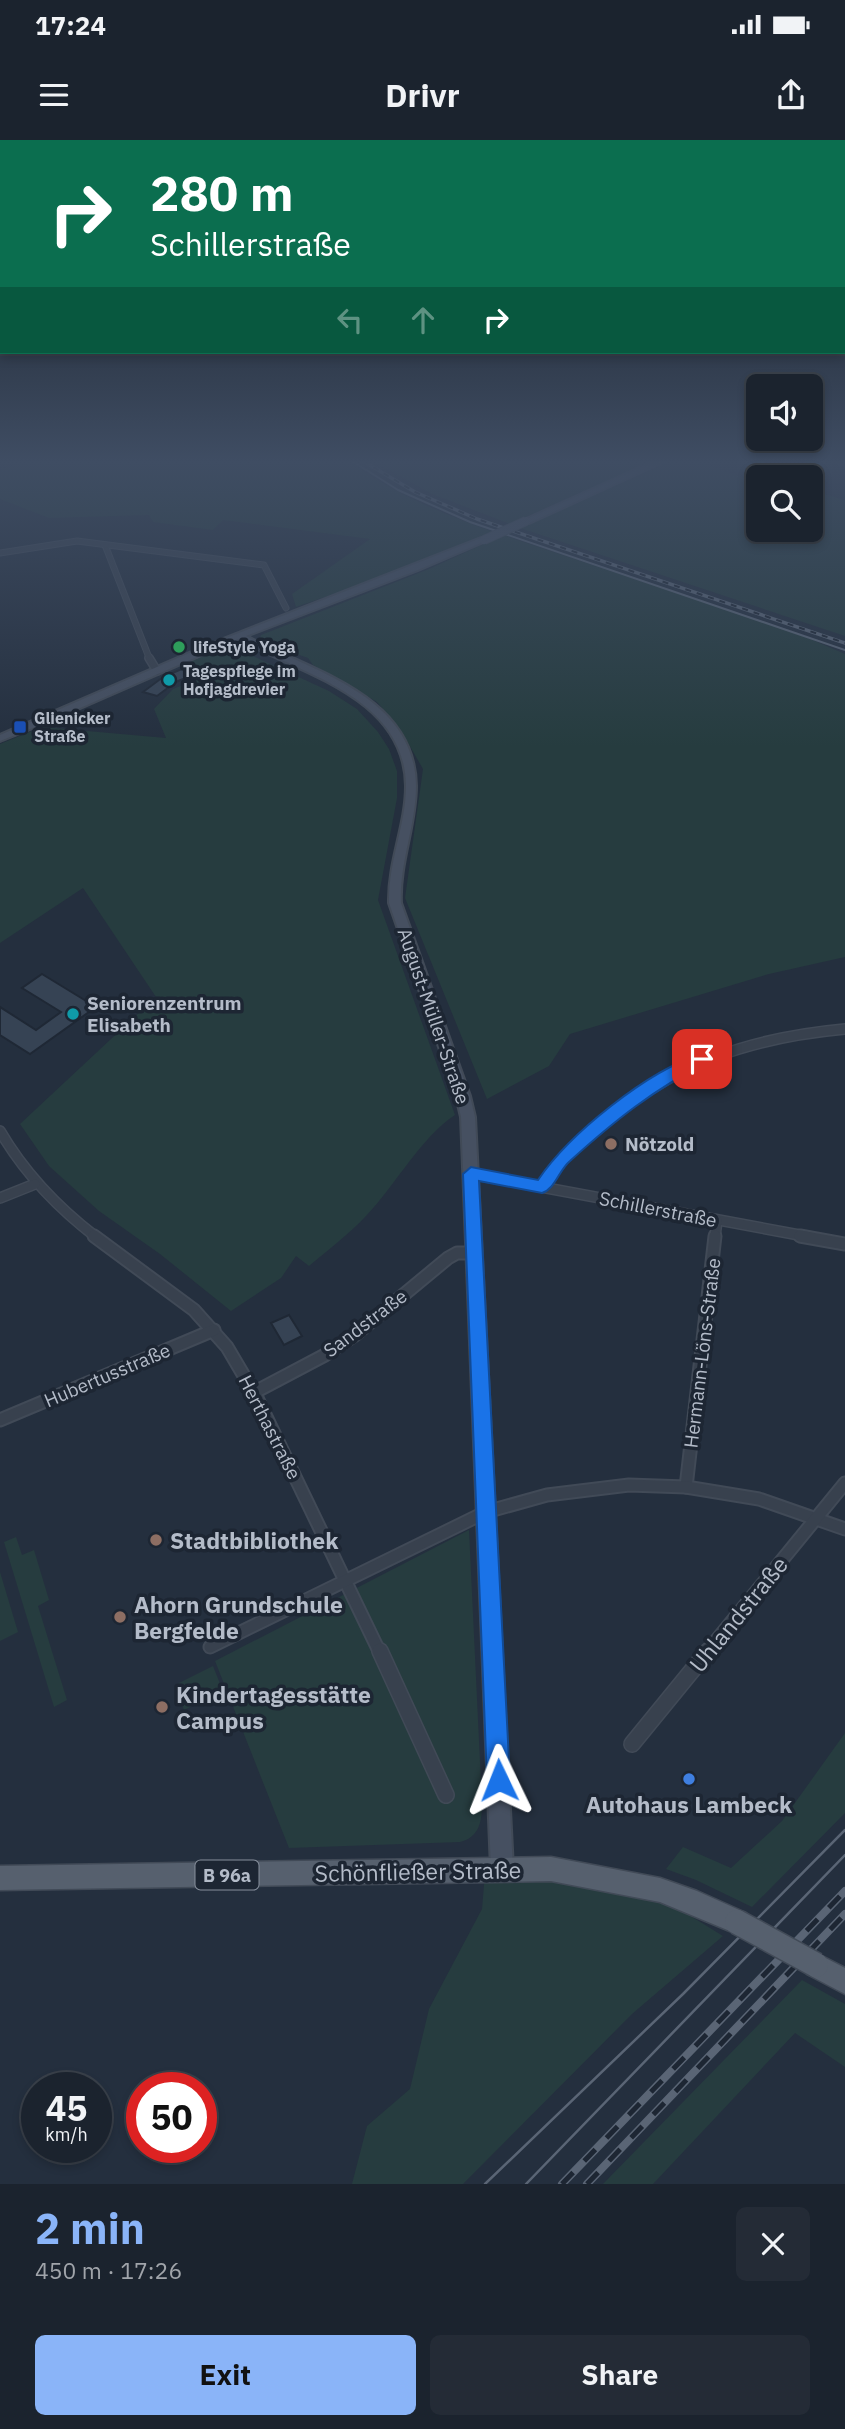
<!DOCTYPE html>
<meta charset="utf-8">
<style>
:root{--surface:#1b232e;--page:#242b36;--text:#f1f3f6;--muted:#a0a4aa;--line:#39404a;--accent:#8ab4f8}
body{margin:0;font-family:"IBM Plex Sans",sans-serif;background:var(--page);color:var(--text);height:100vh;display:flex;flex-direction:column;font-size:26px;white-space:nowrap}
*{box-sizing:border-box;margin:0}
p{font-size:23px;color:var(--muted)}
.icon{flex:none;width:38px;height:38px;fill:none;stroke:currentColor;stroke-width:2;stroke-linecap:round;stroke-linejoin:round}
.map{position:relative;height:2044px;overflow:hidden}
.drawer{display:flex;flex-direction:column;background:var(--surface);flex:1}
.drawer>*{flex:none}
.top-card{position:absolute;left:0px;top:0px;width:845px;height:214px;box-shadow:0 4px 10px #0003,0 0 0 2px var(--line);background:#0b6e4f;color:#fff;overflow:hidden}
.buttons{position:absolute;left:746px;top:234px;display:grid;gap:14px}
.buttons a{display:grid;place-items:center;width:77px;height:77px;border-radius:10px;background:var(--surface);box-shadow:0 4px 10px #0003,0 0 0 2px var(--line);font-size:35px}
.speed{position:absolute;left:21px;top:1932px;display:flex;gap:14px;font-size:35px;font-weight:700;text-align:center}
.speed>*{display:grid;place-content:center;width:91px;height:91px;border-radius:50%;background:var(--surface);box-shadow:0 4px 10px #0003,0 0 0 2px var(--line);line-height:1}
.speed small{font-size:18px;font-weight:400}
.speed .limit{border:10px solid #d22;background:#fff;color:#111}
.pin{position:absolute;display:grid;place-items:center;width:60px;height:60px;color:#fff;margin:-30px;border-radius:14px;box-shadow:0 4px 10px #0006}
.me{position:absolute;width:77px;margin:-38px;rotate:358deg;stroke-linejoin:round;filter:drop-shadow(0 0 5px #0008)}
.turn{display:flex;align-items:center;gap:24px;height:147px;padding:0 35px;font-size:32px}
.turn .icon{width:91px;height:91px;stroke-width:2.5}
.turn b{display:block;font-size:49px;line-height:60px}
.lanes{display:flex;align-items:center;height:66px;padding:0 35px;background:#0003;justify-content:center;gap:35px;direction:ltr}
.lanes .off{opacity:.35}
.round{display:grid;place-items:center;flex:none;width:74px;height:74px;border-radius:10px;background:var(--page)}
.head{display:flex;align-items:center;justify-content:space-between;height:119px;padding:0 35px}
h1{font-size:42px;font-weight:700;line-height:52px;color:var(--accent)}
.primary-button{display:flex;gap:14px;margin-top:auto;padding:14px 35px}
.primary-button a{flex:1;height:80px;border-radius:10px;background:var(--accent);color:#111;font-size:28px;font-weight:700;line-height:80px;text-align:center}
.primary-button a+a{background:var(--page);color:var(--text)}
.status{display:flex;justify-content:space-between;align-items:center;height:49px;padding:0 35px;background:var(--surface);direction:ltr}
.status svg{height:19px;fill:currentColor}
header{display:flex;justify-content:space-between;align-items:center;height:91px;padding:0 35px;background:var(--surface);font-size:32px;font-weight:700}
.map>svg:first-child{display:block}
.green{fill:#263c3f}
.building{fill:#364354;stroke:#1f2835;stroke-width:2}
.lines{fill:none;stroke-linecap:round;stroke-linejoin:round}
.street-far4-casing{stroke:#414a57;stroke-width:7}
.street-far3-casing{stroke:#414a57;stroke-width:10}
.street-far2-casing{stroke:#414a57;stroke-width:12}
.street-far1-casing{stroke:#414a57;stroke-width:15}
.street-casing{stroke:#414a57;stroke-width:18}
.secondary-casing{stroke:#414a57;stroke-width:4}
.primary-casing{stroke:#414a57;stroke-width:3}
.street-far4{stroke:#38414e;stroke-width:5}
.street-far3{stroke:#38414e;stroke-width:7}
.street-far2{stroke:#38414e;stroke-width:9}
.street-far1{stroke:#38414e;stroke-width:11}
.street{stroke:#38414e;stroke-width:15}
.secondary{fill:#465061;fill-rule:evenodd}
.primary{fill:#56606e;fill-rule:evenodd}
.tram-far1{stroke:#5a6575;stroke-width:2}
.tram{stroke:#5a6575;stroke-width:2.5}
.rail-far1-casing{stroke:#5a6575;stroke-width:3.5}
.rail-casing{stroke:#5a6575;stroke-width:8}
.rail-far1{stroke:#1d2633;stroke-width:2;stroke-dasharray:6;stroke-linecap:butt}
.rail{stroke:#1d2633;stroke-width:5;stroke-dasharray:16;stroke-linecap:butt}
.secondary-bridge-casing{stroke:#414a57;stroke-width:10;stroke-linecap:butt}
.primary-bridge-casing{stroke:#414a57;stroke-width:27;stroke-linecap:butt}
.secondary-bridge{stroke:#465061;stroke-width:8}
.primary-bridge{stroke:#56606e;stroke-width:24}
.route{fill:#1a73e8;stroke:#114b97;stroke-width:2}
.leisure-dot{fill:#2e9e5b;stroke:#1d2633;stroke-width:2.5}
.culture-dot{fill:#0f9aa8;stroke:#1d2633;stroke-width:2.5}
.transit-dot{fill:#1a4fb4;stroke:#1d2633;stroke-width:2.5}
.education-dot{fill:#8d6e63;stroke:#1d2633;stroke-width:2.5}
.shop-dot{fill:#3f7fe0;stroke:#1d2633;stroke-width:2.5}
.labels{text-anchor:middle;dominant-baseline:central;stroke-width:7;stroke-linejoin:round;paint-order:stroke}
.far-poi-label{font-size:16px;font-weight:bold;fill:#b4bcc9;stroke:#1d2633;text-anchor:start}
.shield{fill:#1d2633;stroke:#878f9c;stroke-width:2}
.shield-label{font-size:18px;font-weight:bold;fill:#b4bcc9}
.poi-label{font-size:19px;font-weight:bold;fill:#b4bcc9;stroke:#1d2633;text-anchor:start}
.street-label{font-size:19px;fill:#b4bcc9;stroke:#1d2633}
.near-poi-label{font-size:23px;font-weight:bold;fill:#b4bcc9;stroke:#1d2633;text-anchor:start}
.near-street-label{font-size:23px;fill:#b4bcc9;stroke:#1d2633}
</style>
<div class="status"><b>17:24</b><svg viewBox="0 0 49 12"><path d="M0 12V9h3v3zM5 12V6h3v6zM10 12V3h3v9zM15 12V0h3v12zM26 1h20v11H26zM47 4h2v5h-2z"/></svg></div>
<header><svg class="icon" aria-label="menu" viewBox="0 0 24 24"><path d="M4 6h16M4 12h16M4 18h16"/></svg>Drivr<svg class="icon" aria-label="share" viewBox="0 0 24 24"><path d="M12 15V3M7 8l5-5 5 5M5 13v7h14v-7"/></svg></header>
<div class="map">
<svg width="845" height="2044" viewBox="0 0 845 2044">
<rect width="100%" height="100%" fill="#242f3e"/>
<g class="green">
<path d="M 26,321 L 349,321 C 392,353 443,374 494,392 L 380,438 L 296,467 L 292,454 L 370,399 L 223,380 L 213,390 L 153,382 L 149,375 L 49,378 L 0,359 L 0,330 Z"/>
<polygon points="373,321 651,321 510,384 432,354"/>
<polygon points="672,321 704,321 702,323 752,341 758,340 758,390 810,390 810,350 845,360 845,496 520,388"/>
<polygon points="503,395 794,492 845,514 845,817 769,834 570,894 549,926 487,959 405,758 423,629 400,589 377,562 313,525 308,518 259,501 261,495 429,429"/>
<path d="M 229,505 L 329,551 L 357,569 L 378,592 L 389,609 L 397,631 L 397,658 L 378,760 L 455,975 C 422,996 394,1047 366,1076 C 349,1094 328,1110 309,1126 L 296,1116 L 281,1138 L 231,1171 L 160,1114 L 99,1071 L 49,1026 L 20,984 L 156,857 L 83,748 L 0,803 L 0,604 L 42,587 L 166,598 L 154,569 L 173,549 L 208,535 L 187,523 Z"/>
<path d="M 469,1390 L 482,1664 C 482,1682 479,1697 460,1702 L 289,1708 L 215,1521 Z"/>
<polygon points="16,1397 22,1415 34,1410 49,1460 38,1466 67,1560 54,1567 4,1402"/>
<polygon points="0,1432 18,1492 0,1501"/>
<polygon points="213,1526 223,1551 184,1570 175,1545"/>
<polygon points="845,1593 845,1673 752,1767 696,1740 666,1729 683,1707 731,1728 782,1681"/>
<polygon points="485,1733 650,1751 723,1796 632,1874 463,2044 352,2044 367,1986 410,1949 429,1869 482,1769"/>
<polygon points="802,1840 845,1864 845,1927 795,1893 653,2044 603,2044"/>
</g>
<g class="building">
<polygon points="184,528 195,534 176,542 157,556 143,552 163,537"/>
<polygon points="42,834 96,867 30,914 0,895 0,867 36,890 61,872 22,848"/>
<polygon points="289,1175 302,1196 284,1205 271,1183"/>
</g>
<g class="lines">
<defs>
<g id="street-far4">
<polyline points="837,321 845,324"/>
<polyline points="105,405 150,520"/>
<polyline points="0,413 77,401 264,425 286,468"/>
</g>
<polyline id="street-far3" points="149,518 157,531"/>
<g id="street-far2">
<path d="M 0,991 C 25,1034 57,1067 96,1097"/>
<polyline points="471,1034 810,1097"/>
<path d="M 542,1047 C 555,1021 578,1003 600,985 C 677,923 748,898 845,889"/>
<polyline points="0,1058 35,1044"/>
<polyline points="715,1097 717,1080"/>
</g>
<g id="street-far1">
<polyline points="94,1096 194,1170 227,1207 257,1258 380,1513"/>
<polyline points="800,1096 845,1104"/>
<polyline points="253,1253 325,1215 355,1195 448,1118 457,1113 475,1113"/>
<polyline points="0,1280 214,1190"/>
<polyline points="686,1347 715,1096"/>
<polyline points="210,1507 486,1372 547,1355 629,1345 686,1347 759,1359 845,1389"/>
<polyline points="706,1513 845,1343"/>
</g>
<g id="street">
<polyline points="380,1511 446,1655"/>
<polyline points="632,1604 708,1511"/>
</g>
<g id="secondary">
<polygon points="655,321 665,321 529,383 522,381"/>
<path d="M 481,398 L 488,400 L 418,430 L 246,496 C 311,531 415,555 416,646 C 416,686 399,723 401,763 L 470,956 L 475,977 L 513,1729 L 509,1736 L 502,1740 L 495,1736 L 491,1729 L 461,977 L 456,956 L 389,763 C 388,722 406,685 406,646 C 405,557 302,534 238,499 L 55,579 L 0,601 L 0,595 L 203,507 Z"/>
</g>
<g id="primary">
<polygon points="551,1717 660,1738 697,1751 746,1773 749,1782 746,1791 737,1794 660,1762 551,1741 0,1750 0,1726"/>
<polygon points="816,1813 845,1828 845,1854 807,1834 804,1825 807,1816"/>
</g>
</defs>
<use href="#street-far4" class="street-far4-casing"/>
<use href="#street-far3" class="street-far3-casing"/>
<use href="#street-far2" class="street-far2-casing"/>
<use href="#street-far1" class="street-far1-casing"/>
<use href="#street" class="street-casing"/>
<use href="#secondary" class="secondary-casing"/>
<use href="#primary" class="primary-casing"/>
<use href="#street-far4" class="street-far4"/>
<use href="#street-far3" class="street-far3"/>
<use href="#street-far2" class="street-far2"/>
<use href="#street-far1" class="street-far1"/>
<use href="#street" class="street"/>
<use href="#secondary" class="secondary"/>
<use href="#primary" class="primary"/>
<polyline class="tram-far1" points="352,321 398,350 470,382 845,510"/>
<g class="tram">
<polyline points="485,2044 683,1854 845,1690"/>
<polyline points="526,2044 845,1715"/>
</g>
<defs>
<polyline id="rail-far1" points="363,321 415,352 477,379 845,503"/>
<g id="rail">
<polyline points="562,2044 845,1751"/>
<polyline points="587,2044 845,1774"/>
</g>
</defs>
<use href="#rail-far1" class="rail-far1-casing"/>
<use href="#rail" class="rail-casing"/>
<use href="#rail-far1" class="rail-far1"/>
<use href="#rail" class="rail"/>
<defs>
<polyline id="secondary-bridge" points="484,400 526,381"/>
<polyline id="primary-bridge" points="737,1782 816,1825"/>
</defs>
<use href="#secondary-bridge" class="secondary-bridge-casing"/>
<use href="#primary-bridge" class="primary-bridge-casing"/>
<use href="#secondary-bridge" class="secondary-bridge"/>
<use href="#primary-bridge" class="primary-bridge"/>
</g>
<linearGradient id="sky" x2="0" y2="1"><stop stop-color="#141a22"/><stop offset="0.53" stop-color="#3f4d63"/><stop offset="1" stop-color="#3f4d63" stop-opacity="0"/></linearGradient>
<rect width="845" height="607" fill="url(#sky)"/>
<path class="route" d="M 702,914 L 707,915 L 709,919 L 707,923 C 655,948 613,982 570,1021 C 559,1030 555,1049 542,1053 L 479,1041 L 510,1640 L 507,1649 L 499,1652 L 490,1649 L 487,1640 L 463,1034 L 471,1027 L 538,1040 C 569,994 648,930 702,914 Z"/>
<circle class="leisure-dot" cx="179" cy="507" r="7"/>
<g class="culture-dot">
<circle cx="169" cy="540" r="7"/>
<circle cx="73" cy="874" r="7"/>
</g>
<rect class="transit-dot" x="13" y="580" width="14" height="14" rx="3.5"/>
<g class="education-dot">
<circle cx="611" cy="1004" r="7"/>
<circle cx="156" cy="1400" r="7"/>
<circle cx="120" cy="1477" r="7"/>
<circle cx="162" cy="1567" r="7"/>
</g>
<circle class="shop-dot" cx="689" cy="1639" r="7"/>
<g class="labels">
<g class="far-poi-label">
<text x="193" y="507">lifeStyle Yoga</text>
<text x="183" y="531">Tagespflege im<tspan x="183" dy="18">Hofjagdrevier</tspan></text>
<text x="34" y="578">Glienicker<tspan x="34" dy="18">Straße</tspan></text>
</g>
<rect class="shield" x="195.5" y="1720.5" width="63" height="29" rx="5"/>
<g class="shield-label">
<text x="227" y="1735">B 96a</text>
</g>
<g class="poi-label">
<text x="87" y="863">Seniorenzentrum<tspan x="87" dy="22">Elisabeth</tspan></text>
<text x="625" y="1004">Nötzold</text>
</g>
<g class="street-label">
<text transform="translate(434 876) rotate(71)">August-Müller-Straße</text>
<text transform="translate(658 1069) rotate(11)">Schillerstraße</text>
<text transform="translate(365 1183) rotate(-37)">Sandstraße</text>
<text transform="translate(702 1213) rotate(-83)">Hermann-Löns-Straße</text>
<text transform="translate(107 1235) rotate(-23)">Hubertusstraße</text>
<text transform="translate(270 1287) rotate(63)">Herthastraße</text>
</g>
<g class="near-poi-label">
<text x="170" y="1400">Stadtbibliothek</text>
<text x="134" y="1464">Ahorn Grundschule<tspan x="134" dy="26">Bergfelde</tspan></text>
<text x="176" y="1554">Kindertagesstätte<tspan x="176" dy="26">Campus</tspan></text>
<text x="689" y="1664" text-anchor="middle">Autohaus Lambeck</text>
</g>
<g class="near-street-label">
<text transform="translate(738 1474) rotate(-51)">Uhlandstraße</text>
<text transform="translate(418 1731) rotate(-1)">Schönfließer Straße</text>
</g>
</g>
</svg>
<div class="buttons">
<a><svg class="icon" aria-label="sound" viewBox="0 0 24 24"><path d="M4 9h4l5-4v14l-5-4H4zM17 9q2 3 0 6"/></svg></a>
<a><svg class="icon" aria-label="search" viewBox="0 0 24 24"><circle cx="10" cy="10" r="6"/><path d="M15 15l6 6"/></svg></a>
</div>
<div class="speed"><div>45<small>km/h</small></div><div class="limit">50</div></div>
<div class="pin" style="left:702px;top:919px;background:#d93025"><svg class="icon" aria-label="arrive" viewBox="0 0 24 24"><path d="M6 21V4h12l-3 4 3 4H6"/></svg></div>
<svg class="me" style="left:499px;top:1640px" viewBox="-20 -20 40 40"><path d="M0-17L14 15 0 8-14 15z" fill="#1a73e8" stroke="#fff" stroke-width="4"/></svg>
<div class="top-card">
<div class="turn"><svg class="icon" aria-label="right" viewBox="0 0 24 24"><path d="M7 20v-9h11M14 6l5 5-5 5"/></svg><div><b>280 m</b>Schillerstraße</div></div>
<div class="lanes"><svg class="icon off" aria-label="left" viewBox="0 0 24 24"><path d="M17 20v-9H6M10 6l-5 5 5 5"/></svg><svg class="icon off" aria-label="ahead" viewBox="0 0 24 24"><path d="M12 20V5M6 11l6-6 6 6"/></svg><svg class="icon" aria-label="right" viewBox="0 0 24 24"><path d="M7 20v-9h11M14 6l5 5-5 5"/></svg></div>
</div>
</div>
<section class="drawer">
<div class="head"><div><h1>2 min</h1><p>450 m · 17:26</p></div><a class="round"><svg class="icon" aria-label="close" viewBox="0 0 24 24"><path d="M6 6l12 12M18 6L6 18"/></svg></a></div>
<div class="primary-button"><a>Exit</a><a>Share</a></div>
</section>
